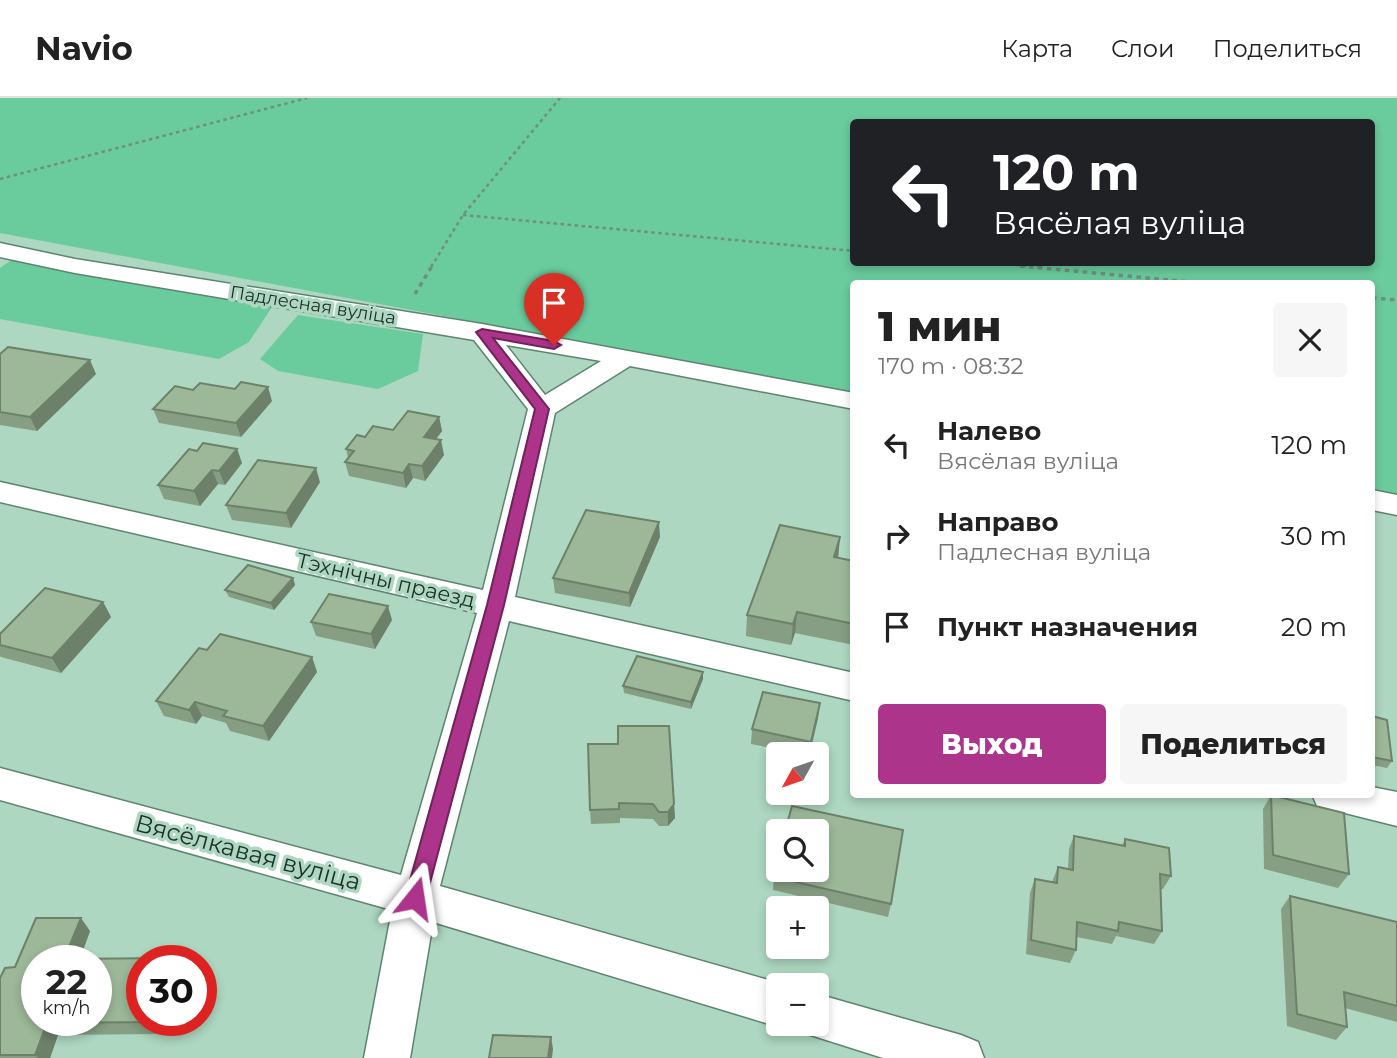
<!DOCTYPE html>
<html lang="ru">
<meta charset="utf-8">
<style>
:root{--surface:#fff;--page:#f6f6f6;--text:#222;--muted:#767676;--line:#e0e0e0;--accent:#ac348a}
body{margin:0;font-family:Montserrat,sans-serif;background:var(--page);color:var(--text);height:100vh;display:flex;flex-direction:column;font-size:26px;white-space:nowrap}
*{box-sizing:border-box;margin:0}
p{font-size:23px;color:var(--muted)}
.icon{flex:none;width:38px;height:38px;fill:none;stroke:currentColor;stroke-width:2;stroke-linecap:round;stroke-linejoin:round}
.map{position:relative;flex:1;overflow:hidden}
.side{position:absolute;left:850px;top:182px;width:525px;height:518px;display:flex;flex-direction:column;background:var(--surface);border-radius:7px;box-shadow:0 4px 10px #0003}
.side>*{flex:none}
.guide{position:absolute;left:850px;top:21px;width:525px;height:147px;border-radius:7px;box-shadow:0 4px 10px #0003;background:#202124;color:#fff;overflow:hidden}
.needle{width:46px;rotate:230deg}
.fabs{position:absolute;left:766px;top:644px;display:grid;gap:14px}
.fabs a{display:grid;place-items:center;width:63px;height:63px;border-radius:7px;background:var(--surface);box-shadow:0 4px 10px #0003;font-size:35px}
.speed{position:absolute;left:21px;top:847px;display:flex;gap:14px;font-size:35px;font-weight:700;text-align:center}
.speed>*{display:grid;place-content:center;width:91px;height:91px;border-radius:50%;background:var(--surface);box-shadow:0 4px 10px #0003;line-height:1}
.speed small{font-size:18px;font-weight:400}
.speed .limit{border:10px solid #d22;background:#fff;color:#111}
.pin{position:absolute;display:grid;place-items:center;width:60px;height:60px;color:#fff;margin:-72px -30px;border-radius:50% 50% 50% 0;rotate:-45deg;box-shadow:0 0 7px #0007}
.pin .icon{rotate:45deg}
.me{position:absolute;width:77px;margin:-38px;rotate:15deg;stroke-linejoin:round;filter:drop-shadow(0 0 5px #0008)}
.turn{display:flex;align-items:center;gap:24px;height:147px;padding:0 28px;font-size:32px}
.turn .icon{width:91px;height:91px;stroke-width:2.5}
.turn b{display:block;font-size:49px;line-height:60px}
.round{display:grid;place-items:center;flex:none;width:74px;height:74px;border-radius:7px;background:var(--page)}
.overview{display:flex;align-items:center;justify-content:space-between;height:119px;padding:0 28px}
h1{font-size:42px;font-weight:800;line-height:52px}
.primary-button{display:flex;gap:14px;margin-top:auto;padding:14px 28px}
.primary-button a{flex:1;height:80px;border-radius:7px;background:var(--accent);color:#fff;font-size:28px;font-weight:800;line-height:80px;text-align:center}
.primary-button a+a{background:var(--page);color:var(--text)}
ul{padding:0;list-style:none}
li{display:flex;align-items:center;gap:21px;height:91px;padding:0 28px}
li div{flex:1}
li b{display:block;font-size:26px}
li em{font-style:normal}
header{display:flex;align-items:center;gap:42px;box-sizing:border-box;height:98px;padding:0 35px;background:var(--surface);border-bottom:2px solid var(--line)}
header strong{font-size:33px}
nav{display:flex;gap:38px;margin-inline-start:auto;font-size:24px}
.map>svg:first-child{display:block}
.green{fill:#6acb9d;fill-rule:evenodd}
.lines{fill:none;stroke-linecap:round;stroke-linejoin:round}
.street-casing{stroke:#5d846f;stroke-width:3}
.path-far1{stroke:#70907f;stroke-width:2.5;stroke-dasharray:3.5 3.5;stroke-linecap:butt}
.path{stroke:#70907f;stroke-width:3.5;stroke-dasharray:4.5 4.5;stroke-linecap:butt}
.street{fill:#fff;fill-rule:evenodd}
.wall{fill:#869e83}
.shaded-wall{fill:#6d816a}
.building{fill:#9cb898;stroke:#6d816a;stroke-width:2;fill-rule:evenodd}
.route{fill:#ac348a;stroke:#70225a;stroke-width:2}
.labels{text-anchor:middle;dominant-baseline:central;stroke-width:7;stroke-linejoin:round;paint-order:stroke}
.far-street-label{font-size:18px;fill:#1f3027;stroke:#add7c0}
.street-label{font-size:21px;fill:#1f3027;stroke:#add7c0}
.near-street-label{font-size:24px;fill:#1f3027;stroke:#add7c0}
</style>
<header>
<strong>Navio</strong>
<nav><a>Карта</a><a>Слои</a><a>Поделиться</a></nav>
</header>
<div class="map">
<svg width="1397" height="960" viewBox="0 0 1397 960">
<rect width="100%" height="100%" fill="#add7c0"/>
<g class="green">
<path d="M 0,0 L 1397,0 L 1397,397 L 1372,392 L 1372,186 L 854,186 L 854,295 L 0,135 ZM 854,24 L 1372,24 L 1372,164 L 854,164 Z"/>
<polygon points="13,161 272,209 249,244 219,261 0,221 0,170"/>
<polygon points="298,217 423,236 418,273 378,291 278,273 260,261"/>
</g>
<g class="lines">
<defs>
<g id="street">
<path d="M 0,145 L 75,161 L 482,226 L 854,295 L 854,311 L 630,268 L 555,315 L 515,499 L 854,575 L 854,603 L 509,523 L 440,788 L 779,885 L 784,887 L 779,887 L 779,926 L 787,926 L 779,929 L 433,824 L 410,960 L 364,960 L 392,812 L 0,702 L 0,670 L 401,777 L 477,515 L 0,404 L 0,384 L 483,492 L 528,311 L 474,242 L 75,175 L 0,159 ZM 506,247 L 601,263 L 545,297 Z"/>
<polygon points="1372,392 1397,397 1397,417 1372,412"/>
<polygon points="1372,689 1397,694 1397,728 1317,708 1312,696 1372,696"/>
<polygon points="817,896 961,937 978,944 984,960 883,960 801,934 798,926 817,926"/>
</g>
</defs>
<use href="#street" class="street-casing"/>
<g class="path-far1">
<polyline points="0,81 307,0"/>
<polyline points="463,117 854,153"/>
<polyline points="981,164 1038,169"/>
<polyline points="431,169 463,117 560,0"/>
</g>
<g class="path">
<polyline points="1020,168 1212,186"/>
<polyline points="415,196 432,168"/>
<polyline points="1372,200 1397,202"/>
</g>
<use href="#street" class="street"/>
</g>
<g class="wall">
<polygon points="0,256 96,276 37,333 0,327"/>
<polygon points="193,292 272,303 241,339 159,325 153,311"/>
<polygon points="439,319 442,333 436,341 444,357 425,383 413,380 406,390 349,378 345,364 348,360 346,351 365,339"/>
<polygon points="237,351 242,365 225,387 218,386 200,408 164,401 158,387 197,353"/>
<polygon points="320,384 291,430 232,422 226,407"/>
<polygon points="660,439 630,509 555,495 553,480"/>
<polygon points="840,439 838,460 854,463 854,547 795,535 791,547 746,538 747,517"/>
<polygon points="293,480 295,487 274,512 229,499 225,492"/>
<polygon points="103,504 111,519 61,575 1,559 0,558 0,536"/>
<polygon points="392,522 375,551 316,538 311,524"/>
<polygon points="207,552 312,559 317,574 269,643 230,633 226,625 202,618 196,626 164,618 156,603"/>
<polygon points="703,581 691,611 624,595 623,588"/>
<polygon points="1372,618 1392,663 1387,670 1372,667"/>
<polygon points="818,620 810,656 802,656 751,646 752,631"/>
<polygon points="588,646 674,706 675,720 668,728 659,728 653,721 620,720 620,725 591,726 590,712"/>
<polygon points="1271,697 1349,776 1338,790 1264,771 1263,711"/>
<polygon points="1074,738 1122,747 1125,741 1171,778 1163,791 1160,791 1162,833 1154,846 1116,838 1112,846 1077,839 1076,852 1070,865 1026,856 1030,795 1035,781 1052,784 1058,769 1068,771 1069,751"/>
<polygon points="774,779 891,806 888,819 773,792"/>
<polygon points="1290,798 1397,824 1397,924 1345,910 1347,929 1336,942 1287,928 1281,811"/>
<polygon points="90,833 80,861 163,922 158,936 58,937 50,960 0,960 0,880 15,869"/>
</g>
<g class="shaded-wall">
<polygon points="90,262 96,276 37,333 30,319"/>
<polygon points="268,289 272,303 241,339 236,325"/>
<polygon points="439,319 442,333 427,353 424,339"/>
<polygon points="441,342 444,357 425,383 422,368"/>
<polygon points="237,351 242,365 225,387 219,373"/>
<polygon points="409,366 413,380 406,390 403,375"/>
<polygon points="316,370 320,384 291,430 286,415"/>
<polygon points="212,372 218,386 200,408 194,393"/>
<polygon points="659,424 660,439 630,509 629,495"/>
<polygon points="840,439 838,460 834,459"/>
<polygon points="293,480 295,487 274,512 271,505"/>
<polygon points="103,504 111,519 61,575 52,560"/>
<polygon points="388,508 392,522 375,551 371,536"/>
<polygon points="797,514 795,535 791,547 793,526"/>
<polygon points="312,559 317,574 269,643 263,628"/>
<polygon points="703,574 703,581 691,611 691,604"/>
<polygon points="195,604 202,618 196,626 189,612"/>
<polygon points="820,605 818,620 809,656 811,644"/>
<polygon points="674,706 675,720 668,728 668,714"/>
<polygon points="81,820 90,833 79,863 64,861"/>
<polygon points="149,922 163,922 158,936 149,924"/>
<polygon points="47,925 58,937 50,960 38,960 35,957"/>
<polygon points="551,939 553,951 552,960 548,960"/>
</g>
<g class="building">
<polygon points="8,249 90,262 30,319 0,314 0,256"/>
<polygon points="241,284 268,289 236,325 153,311 175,288 193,292 200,285 235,291"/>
<polygon points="408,313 439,319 424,339 441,342 422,368 409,366 403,375 345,364 354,353 346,351 357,337 365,339 373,328 393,332"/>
<polygon points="203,345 237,351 219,373 212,372 194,393 158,387 189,351 197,353"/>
<polygon points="258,362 316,370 286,415 226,407"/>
<polygon points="586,412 659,424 629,495 553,480"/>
<polygon points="780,427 840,439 834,459 854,463 854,526 797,514 793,526 747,517"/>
<polygon points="248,467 293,480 271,505 225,492"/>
<polygon points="45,490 103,504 52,560 0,547 0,536"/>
<polygon points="329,496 388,508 371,536 311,524"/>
<polygon points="220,536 312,559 263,628 223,618 227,613 195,604 189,612 156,603 199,550 207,552"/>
<polygon points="637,558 703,574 691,604 623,588"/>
<polygon points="763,594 820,605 811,644 752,631"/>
<polygon points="1372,618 1387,622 1392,663 1372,659"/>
<polygon points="618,628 669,628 674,706 668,714 659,714 653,706 619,705 619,711 590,712 588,646 618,646"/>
<polygon points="1271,697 1344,715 1349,776 1273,757"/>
<polygon points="792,708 903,732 891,806 774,779 779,761 779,772 817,772 817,733 785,733"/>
<polygon points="1074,738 1125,748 1125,741 1169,750 1171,778 1160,776 1162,833 1119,824 1118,833 1077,824 1076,852 1031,842 1035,781 1057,785 1058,769 1073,772"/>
<polygon points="1290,798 1397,824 1397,908 1344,894 1347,929 1297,916"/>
<path d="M 36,820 L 81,820 L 64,861 L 169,860 L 168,863 L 142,863 L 142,922 L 149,922 L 149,924 L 47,925 L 35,957 L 0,957 L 0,880 L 5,870 L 15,869 ZM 37,863 L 96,863 L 96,922 L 37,922 Z"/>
<polygon points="493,937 551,939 548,960 489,960"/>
</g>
<polygon class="route" points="482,231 554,243 561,247 554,251 493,240 549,311 504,507 426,800 423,807 415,809 408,807 405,800 487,507 535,311 476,234"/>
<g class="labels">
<g class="far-street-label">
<text transform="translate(313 207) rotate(9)">Падлесная вуліца</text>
</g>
<g class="street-label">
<text transform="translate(386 482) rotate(13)">Тэхнічны праезд</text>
</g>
<g class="near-street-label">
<text transform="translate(248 754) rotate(15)">Вясёлкавая вуліца</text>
</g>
</g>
</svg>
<div class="fabs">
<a><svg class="needle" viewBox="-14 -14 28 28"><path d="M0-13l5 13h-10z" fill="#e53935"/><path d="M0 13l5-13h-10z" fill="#767676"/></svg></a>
<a><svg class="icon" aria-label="search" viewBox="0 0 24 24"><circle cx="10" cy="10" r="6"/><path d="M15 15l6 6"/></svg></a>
<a>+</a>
<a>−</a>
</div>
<div class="speed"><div>22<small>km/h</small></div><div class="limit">30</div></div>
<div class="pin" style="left:554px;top:247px;background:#d93025"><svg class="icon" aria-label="arrive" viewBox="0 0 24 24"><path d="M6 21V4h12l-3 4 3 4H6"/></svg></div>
<svg class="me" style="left:415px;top:800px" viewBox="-20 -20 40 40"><path d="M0-17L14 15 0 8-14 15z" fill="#ac348a" stroke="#fff" stroke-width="4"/></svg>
<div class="guide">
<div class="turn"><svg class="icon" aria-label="left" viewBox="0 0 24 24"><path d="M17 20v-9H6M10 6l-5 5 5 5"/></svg><div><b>120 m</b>Вясёлая вуліца</div></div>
</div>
<section class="side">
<div class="overview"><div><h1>1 мин</h1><p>170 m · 08:32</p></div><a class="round"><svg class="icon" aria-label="close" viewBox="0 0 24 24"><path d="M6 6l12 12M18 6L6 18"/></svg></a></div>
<ul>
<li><svg class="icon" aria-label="left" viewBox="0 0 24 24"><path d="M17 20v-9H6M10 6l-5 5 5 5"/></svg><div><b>Налево</b><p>Вясёлая вуліца</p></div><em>120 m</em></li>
<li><svg class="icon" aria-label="right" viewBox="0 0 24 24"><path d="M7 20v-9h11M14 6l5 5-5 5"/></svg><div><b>Направо</b><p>Падлесная вуліца</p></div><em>30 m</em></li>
<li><svg class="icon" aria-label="arrive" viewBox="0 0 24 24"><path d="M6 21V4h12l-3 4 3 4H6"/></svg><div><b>Пункт назначения</b></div><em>20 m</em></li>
</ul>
<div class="primary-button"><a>Выход</a><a>Поделиться</a></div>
</section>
</div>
